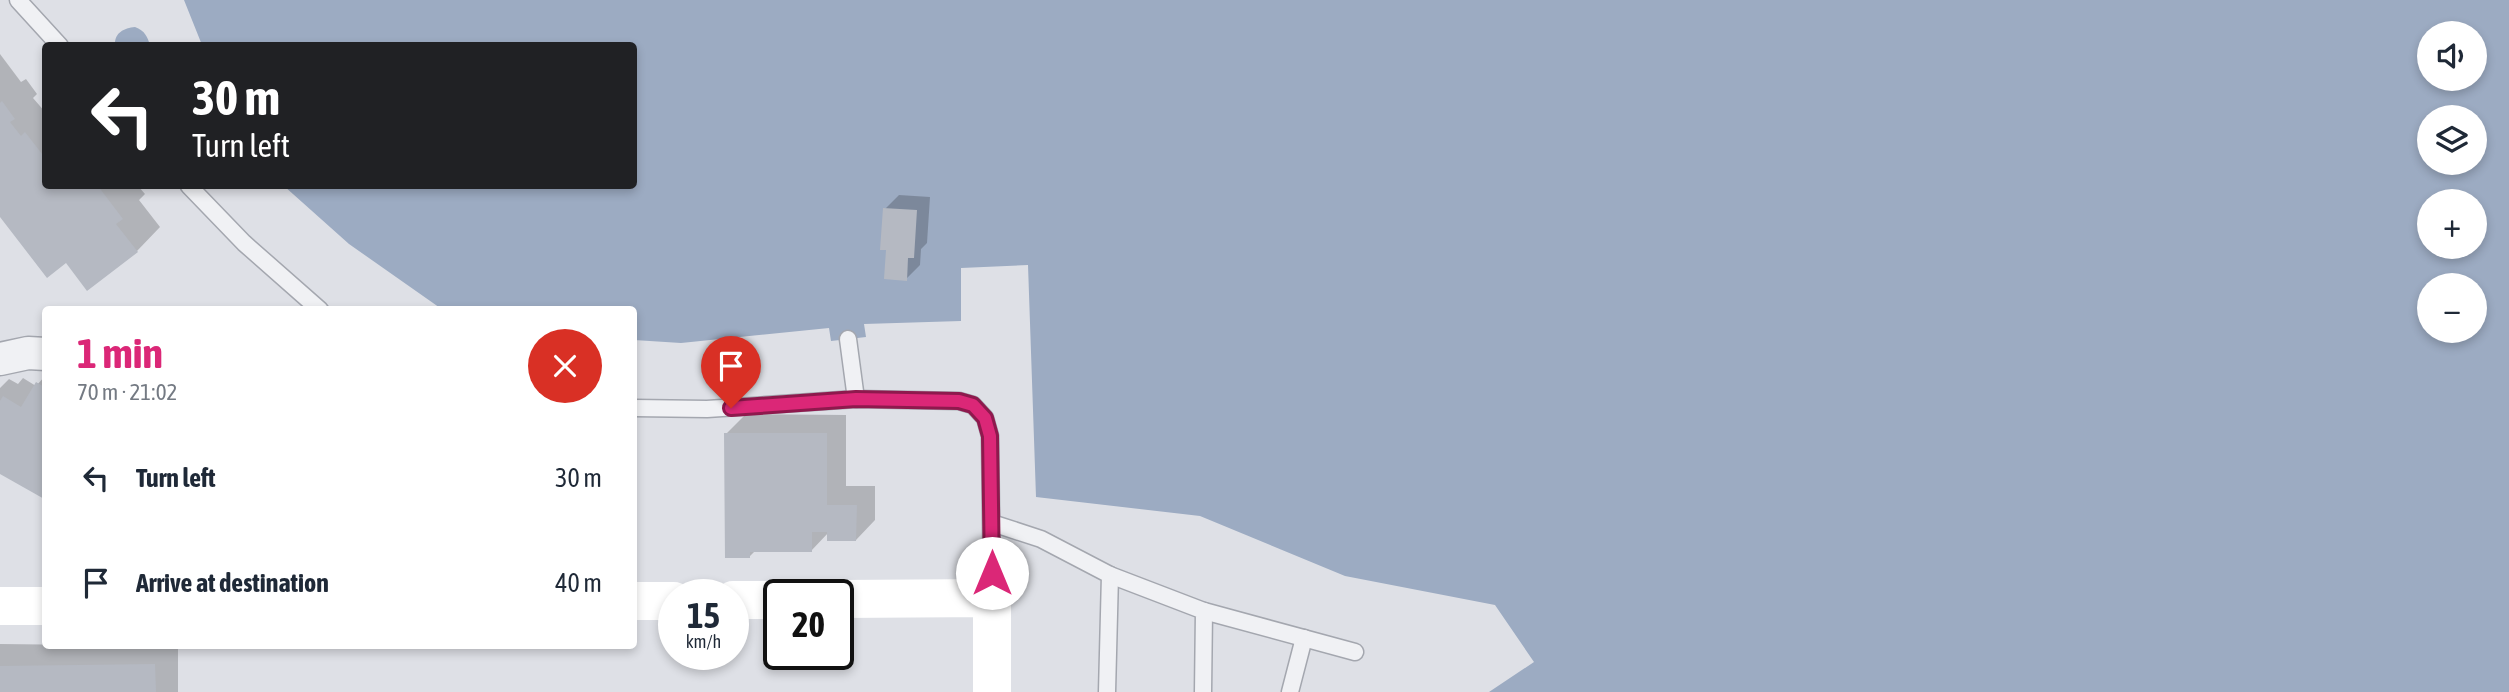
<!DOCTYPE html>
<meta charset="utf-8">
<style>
:root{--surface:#fff;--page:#f6f6f7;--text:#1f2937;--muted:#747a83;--accent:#db2777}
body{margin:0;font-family:"Asap Condensed",sans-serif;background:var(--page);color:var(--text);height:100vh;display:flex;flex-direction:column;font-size:26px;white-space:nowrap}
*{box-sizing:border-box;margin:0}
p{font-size:23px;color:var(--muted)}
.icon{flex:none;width:38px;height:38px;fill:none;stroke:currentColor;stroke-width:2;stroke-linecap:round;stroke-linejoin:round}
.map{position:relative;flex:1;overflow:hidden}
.drawer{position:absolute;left:42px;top:306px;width:595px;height:343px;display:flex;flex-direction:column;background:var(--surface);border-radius:7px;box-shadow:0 4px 10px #0003}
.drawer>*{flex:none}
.guide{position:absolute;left:42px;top:42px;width:595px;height:147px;border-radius:7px;box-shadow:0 4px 10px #0003;background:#202124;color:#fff;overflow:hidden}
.buttons{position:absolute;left:2417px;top:21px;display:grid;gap:14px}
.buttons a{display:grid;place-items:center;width:70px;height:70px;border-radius:50%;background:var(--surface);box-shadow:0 4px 10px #0003;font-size:35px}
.speed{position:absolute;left:658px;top:579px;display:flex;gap:14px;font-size:35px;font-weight:700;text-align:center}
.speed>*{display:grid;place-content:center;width:91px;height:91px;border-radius:50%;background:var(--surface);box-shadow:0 4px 10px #0003;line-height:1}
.speed small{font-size:18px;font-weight:400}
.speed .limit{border:4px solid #111;border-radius:10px;background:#fff;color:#111}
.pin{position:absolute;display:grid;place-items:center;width:60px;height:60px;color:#fff;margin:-72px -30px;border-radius:50% 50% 50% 0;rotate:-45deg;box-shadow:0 0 7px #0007}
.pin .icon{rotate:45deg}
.me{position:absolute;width:77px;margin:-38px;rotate:0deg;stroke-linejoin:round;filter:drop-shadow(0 0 5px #0008)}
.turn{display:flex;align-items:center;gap:24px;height:147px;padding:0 35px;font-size:32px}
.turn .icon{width:91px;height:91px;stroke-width:2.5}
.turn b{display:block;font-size:49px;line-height:60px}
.round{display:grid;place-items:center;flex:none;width:74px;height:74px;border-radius:37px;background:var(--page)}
.head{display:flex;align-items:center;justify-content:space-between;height:119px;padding:0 35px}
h1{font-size:42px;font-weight:700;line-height:52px;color:var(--accent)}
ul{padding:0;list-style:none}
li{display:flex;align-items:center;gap:21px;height:105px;padding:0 35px}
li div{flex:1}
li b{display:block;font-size:26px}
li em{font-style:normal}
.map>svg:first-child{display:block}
.water{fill:#9cabc2;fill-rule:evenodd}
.shadow{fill:#0003}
.building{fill:#b5b9c2}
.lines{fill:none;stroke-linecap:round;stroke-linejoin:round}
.lane-casing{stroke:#a4a7af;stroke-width:19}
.street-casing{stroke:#a4a7af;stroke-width:35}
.lane{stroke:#f0f1f4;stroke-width:16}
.street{stroke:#f0f1f4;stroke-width:32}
.secondary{stroke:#fff;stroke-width:38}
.route-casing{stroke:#8e194d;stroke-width:18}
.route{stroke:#db2777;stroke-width:12}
</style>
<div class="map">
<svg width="2509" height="692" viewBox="0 0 2509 692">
<rect width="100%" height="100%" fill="#dee0e6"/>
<g class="water">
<path d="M 184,0 L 2509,0 L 2509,692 L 1489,692 L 1534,662 L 1495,605 L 1345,576 L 1200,516 L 1036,497 L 1028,265 L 961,268 L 961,321 L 864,324 L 866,337 L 831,341 L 829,328 L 681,343 L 634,340 L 634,310 L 443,310 L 349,244 L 284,186 L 634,186 L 634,46 L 202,45 ZM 2429,33 L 2474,33 L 2474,79 L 2429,79 ZM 2429,117 L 2474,117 L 2474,163 L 2429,163 ZM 2429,201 L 2474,201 L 2474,247 L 2429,247 ZM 2429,285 L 2474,285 L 2474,331 L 2429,331 Z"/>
<path d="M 135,27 C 145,31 147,36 150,45 L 115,45 C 114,33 124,28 135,27 Z"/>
</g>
<g class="shadow">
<polygon points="0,54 21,82 26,79 37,94 33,98 46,113 46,186 138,186 145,194 139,200 160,227 137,251 87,288 67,260 0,214"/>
<polygon points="899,195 930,197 927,243 921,249 920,265 906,279 888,249 885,209"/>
<polygon points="46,375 46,498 0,472 0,388 9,379 18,384 23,378 36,386"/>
<polygon points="746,414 846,415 846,486 875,486 875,520 856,540 829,532 811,551 756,550 750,556 726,434"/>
<polygon points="0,644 178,646 178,692 0,692"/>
</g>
<g class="building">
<polygon points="2,101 15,119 10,122 21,136 25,132 46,159 46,186 98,186 123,219 116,224 138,252 87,291 66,263 47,278 0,217 0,103"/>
<polygon points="883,208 917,210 914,258 908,258 907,281 884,279 886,250 880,250"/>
<polygon points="36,382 46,388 46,500 0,474 0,401 3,396 21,407"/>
<polygon points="724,433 827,433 827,505 857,505 856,541 827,541 827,532 812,532 812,552 750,552 750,558 725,558"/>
<polygon points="155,664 156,692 0,692 0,666"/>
</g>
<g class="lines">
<defs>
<g id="lane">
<polyline points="18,0 60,46"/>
<polyline points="189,186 244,243 320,310"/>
<polyline points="848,339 856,399"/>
<polyline points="634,408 707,409 856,399 959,401 973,405 985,418 990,436 992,598"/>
<polyline points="992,523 1041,539 1110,575 1107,692"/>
<polyline points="1110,575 1204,611 1203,692"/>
<polyline points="1204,611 1355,652"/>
<polyline points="1290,692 1304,638"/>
</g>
<polyline id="street" points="0,359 28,353 46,354"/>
</defs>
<use href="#lane" class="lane-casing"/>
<use href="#street" class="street-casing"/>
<use href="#lane" class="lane"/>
<use href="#street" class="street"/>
<g class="secondary">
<polyline points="838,599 992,598 992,692"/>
<polyline points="733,600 779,600"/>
<polyline points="634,601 674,601"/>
<polyline points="0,606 46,606"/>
</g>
</g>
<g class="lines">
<defs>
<polyline id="route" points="731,408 856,399 959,401 973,405 985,418 990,436 992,573"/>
</defs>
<use href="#route" class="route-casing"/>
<use href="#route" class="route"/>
</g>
</svg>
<div class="buttons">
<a><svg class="icon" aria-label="sound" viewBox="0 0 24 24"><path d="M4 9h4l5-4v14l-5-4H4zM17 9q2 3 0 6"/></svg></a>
<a><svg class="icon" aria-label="layers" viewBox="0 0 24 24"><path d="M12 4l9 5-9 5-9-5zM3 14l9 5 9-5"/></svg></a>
<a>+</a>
<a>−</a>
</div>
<div class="speed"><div>15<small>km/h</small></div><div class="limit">20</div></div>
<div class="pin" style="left:731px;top:408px;background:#d93025"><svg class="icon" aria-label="arrive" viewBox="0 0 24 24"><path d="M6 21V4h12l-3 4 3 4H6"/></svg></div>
<svg class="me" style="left:992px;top:573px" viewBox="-20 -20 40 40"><circle r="19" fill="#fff"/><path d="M0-13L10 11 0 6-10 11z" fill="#db2777"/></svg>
<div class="guide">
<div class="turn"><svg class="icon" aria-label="left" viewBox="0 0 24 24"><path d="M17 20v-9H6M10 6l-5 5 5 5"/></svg><div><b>30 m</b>Turn left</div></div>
</div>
<section class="drawer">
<div class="head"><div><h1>1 min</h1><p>70 m · 21:02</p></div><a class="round" style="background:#d93025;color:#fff"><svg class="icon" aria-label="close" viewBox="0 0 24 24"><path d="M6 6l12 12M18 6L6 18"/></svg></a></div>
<ul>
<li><svg class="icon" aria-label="left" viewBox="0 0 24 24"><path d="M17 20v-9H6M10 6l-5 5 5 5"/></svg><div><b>Turn left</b></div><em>30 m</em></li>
<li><svg class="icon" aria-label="arrive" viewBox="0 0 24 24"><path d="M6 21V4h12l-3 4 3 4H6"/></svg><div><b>Arrive at destination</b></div><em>40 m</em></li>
</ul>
</section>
</div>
